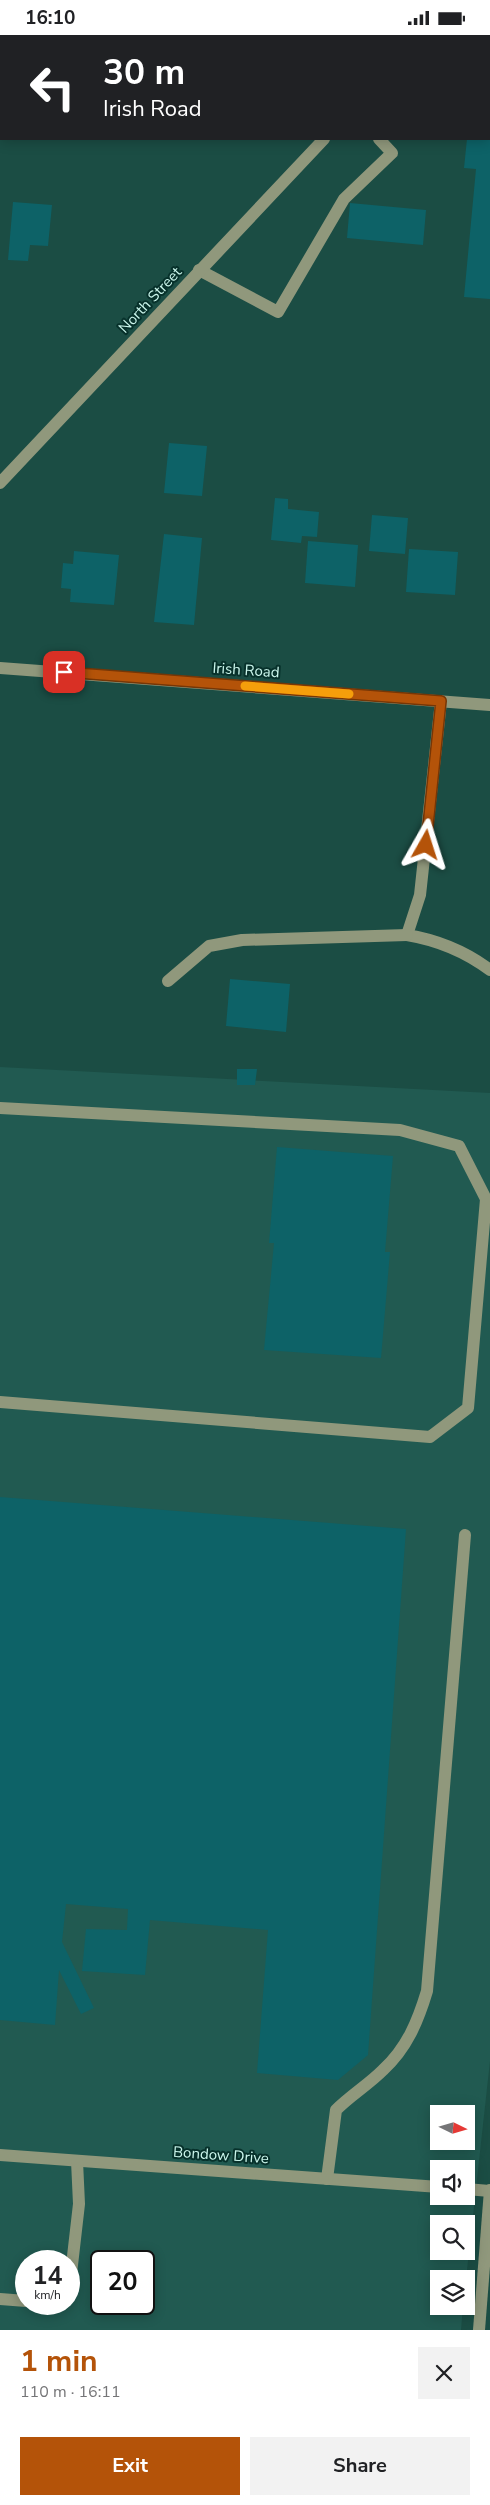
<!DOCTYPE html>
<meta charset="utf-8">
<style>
:root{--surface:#fff;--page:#f2f2f2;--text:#202124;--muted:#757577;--accent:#b45309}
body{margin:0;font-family:"Nunito Sans",sans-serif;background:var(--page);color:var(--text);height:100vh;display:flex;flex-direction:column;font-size:19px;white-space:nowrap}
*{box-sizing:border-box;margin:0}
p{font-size:16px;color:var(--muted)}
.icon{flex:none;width:28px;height:28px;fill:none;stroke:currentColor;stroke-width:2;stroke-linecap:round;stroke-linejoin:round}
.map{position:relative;height:2295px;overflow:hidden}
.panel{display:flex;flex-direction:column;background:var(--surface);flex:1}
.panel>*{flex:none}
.top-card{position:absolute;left:0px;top:0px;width:490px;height:105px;box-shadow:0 2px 12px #0003;background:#202124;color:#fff;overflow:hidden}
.needle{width:32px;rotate:95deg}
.controls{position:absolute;left:430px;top:2070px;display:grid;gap:10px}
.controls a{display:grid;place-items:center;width:45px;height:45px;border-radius:0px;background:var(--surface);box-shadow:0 2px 12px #0003;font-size:25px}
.speed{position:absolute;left:15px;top:2215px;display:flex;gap:10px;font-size:25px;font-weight:700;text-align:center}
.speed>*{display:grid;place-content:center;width:65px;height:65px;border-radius:50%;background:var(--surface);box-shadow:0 2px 12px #0003;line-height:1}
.speed small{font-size:12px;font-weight:400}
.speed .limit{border:2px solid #111;border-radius:8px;background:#fff;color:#111}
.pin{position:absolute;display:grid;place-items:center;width:42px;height:42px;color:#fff;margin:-21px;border-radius:10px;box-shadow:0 2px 8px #0006}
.me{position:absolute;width:55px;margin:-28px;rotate:6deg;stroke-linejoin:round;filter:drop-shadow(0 0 4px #0008)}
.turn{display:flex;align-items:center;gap:18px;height:105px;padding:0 20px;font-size:22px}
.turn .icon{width:65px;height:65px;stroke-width:2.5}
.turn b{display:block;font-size:35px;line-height:42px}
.round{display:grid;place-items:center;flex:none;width:52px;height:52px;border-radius:0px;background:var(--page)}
.head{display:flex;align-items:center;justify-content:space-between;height:85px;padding:0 20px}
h1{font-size:30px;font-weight:700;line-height:38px;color:var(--accent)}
.cta{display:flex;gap:10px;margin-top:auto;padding:10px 20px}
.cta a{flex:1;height:58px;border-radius:0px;background:var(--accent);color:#fff;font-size:20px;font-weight:700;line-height:58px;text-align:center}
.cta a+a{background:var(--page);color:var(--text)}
.status{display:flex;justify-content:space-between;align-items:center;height:35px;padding:0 25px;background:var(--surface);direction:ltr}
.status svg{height:14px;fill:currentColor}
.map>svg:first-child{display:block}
.built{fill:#215a51;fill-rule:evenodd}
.building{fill:#0d6267}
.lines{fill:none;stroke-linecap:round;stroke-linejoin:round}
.minor{stroke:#90987c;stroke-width:12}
.route-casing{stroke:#753606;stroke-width:12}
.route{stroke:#b45309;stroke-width:9}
.slow{stroke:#f59e0b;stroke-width:9}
.labels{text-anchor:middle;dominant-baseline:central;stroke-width:4;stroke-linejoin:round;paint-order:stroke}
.street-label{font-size:15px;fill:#cbf6ec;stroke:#07312b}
</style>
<div class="status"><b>16:10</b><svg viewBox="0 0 49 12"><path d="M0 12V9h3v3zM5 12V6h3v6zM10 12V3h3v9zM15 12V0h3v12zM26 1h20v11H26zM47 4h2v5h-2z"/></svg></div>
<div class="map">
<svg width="490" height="2295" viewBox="0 0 490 2295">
<rect width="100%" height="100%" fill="#1b4d44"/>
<path class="built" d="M 0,1032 L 490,1058 L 490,2026 L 466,2244 L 439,2244 L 439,2271 L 463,2271 L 461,2295 L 0,2295 ZM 439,2079 L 466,2079 L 466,2106 L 439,2106 ZM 439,2134 L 466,2134 L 466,2161 L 439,2161 ZM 439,2189 L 466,2189 L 466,2216 L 439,2216 ZM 26,2226 L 69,2226 L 69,2269 L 26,2269 ZM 101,2226 L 144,2226 L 144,2269 L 101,2269 Z"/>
<g class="building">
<polygon points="467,104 490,104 490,264 464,262 476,134 464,133"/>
<polygon points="13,167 52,170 48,211 30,210 28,226 8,225"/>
<polygon points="350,168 426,175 423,210 347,203"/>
<polygon points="169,408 207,411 202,461 164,458"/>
<polygon points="275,463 288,464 288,474 319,477 317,502 302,501 301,508 271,505"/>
<polygon points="372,480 408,483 405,519 369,516"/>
<polygon points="164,499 202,503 194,590 154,587"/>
<polygon points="308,506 358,510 355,552 305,548"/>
<polygon points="409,514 458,517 455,560 406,557"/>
<polygon points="74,516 119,520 114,570 70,567 71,554 61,553 63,528 73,529"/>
<polygon points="230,944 290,949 286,997 226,991"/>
<polygon points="237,1034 257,1034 255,1050 237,1050"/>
<polygon points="277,1112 393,1121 385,1217 390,1217 381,1323 264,1315 274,1208 269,1208"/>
<polygon points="0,1462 406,1494 368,2020 338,2045 257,2038 268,1895 150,1885 145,1940 82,1936 86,1894 127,1895 128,1874 66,1869 62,1907 94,1973 81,1979 59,1935 55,1990 0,1985"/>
</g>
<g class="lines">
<g class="minor">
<polyline points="421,1 422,0"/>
<polyline points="199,235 278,277 344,164 392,118 379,104"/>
<polyline points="0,448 324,104"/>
<polyline points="0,633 490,670"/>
<path d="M 441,666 L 420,860 L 407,900 C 437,905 466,917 490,935"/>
<polyline points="168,946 209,911 242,905 407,900"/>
<polyline points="0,1073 400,1095 459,1111 486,1164 468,1373 430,1402 0,1367"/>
<polyline points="0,2120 439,2152"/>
<path d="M 327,2144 L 336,2075 C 351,2060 368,2050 383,2035 C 407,2013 418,1986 427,1956 L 465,1500"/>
<polyline points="466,2154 490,2156"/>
<polyline points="69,2256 79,2169 77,2126"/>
<polyline points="0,2264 26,2266"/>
<polyline points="479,2295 490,2155"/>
</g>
</g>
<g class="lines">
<defs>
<polyline id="route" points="64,637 441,666 426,810"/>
</defs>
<use href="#route" class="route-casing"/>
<use href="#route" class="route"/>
<polyline class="slow" points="245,651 349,659"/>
</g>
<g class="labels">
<g class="street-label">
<text transform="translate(150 265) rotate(-47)">North Street</text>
<text transform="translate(246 635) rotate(4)">Irish Road</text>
<text transform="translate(221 2120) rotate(4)">Bondow Drive</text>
</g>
</g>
</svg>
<div class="controls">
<a><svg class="needle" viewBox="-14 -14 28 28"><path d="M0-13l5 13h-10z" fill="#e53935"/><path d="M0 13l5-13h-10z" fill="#757577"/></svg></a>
<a><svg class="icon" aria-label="sound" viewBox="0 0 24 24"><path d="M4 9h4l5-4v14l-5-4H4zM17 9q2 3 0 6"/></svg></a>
<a><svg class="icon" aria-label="search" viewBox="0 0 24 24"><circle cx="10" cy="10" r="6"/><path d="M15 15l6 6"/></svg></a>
<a><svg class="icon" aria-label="layers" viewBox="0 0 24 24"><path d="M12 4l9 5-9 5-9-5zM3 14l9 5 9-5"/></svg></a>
</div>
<div class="speed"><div>14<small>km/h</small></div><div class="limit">20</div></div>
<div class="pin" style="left:64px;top:637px;background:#d93025"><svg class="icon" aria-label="arrive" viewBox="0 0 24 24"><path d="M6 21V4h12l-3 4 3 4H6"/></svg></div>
<svg class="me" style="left:426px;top:810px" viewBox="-20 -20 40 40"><path d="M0-17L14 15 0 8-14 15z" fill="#b45309" stroke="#fff" stroke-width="4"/></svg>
<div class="top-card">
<div class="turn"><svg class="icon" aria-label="left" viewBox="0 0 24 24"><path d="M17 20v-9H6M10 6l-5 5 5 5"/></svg><div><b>30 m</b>Irish Road</div></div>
</div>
</div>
<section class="panel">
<div class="head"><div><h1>1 min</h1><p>110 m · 16:11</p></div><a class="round"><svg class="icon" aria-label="close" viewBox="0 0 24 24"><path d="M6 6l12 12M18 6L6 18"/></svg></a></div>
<div class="cta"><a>Exit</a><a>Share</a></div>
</section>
